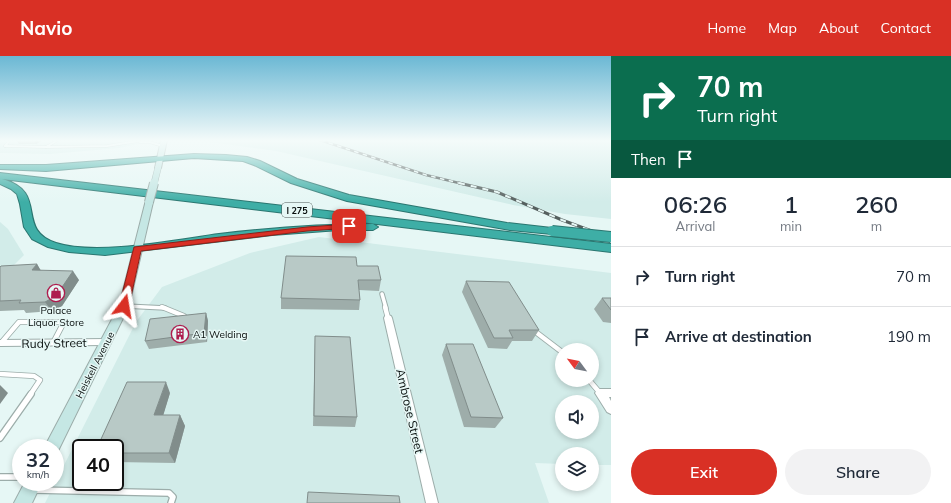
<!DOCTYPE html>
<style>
:root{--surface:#fff;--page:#f2f2f3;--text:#1f2937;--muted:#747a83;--line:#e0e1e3;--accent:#d93025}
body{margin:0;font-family:Mulish,sans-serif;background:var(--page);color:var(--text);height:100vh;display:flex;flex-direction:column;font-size:15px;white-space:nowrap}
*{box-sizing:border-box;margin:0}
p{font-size:13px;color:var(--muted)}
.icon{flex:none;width:22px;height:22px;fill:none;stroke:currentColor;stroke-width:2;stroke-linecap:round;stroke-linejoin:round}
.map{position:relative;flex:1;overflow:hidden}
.details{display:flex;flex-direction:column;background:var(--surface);width:340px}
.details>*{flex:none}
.top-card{background:#0b6e4f;color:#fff;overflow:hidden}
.needle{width:26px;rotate:302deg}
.buttons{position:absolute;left:555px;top:287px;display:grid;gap:8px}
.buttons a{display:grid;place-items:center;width:44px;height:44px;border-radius:50%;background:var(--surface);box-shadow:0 2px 6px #0003;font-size:20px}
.speed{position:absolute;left:12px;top:383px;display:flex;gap:8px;font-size:20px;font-weight:700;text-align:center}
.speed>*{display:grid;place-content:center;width:52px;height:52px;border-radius:50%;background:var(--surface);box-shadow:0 2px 6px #0003;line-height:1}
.speed small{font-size:10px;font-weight:400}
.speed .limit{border:2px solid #111;border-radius:6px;background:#fff;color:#111}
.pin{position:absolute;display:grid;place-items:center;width:34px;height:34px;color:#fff;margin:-17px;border-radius:8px;box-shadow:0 2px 6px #0006}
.me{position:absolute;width:44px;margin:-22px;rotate:14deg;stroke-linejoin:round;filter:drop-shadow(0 0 3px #0008)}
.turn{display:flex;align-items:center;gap:14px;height:84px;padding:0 20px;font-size:18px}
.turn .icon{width:52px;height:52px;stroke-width:2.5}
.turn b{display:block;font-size:28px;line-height:34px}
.then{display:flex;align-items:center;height:38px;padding:0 20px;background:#0003;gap:8px;font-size:15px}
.eta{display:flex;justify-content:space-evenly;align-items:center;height:68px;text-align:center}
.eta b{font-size:24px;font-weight:600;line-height:28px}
.primary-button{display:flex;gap:8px;margin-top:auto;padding:8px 20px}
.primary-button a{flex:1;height:46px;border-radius:24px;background:var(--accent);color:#fff;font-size:16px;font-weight:600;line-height:46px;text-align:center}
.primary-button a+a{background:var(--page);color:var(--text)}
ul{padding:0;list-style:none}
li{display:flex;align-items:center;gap:12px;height:60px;padding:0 20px;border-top:1px solid var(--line)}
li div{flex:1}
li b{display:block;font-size:15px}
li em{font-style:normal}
header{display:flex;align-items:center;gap:24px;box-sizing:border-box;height:56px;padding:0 20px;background:var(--accent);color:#fff}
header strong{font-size:19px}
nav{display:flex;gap:22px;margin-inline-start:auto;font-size:14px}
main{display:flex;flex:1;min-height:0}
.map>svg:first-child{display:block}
.built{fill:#d2ece9;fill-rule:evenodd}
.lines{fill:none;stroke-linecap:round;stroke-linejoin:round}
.lane-far3-casing{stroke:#9cadaa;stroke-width:3}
.lane-far2-casing{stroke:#9cadaa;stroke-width:5.5}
.lane-far1-casing{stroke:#9cadaa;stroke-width:6}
.lane-casing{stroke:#9cadaa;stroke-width:8}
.street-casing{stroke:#9cadaa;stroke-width:2}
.secondary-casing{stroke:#9cadaa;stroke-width:2}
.highway-casing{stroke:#2b7670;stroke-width:2}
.lane-far3{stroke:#fff;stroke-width:2}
.lane-far2{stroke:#fff;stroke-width:3.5}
.lane-far1{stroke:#fff;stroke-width:4.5}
.lane{stroke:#fff;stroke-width:5.5}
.street{fill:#fff;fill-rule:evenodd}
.secondary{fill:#c5e7e4;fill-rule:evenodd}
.highway{fill:#3eaea6;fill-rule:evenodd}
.rail-far1-casing{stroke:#56605f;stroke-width:2.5}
.rail-casing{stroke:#56605f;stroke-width:3}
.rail-far1{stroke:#e6f7f5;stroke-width:1.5;stroke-dasharray:4.5;stroke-linecap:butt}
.rail{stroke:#e6f7f5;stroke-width:2;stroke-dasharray:6;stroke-linecap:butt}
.secondary-bridge-far1-casing{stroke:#9cadaa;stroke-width:7;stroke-linecap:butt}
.secondary-bridge-casing{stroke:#9cadaa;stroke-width:10;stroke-linecap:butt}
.highway-bridge-casing{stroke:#2b7670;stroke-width:12;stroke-linecap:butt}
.secondary-bridge-far1{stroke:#c5e7e4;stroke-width:6}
.secondary-bridge{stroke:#c5e7e4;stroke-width:8}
.highway-bridge{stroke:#3eaea6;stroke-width:10}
.wall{fill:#9eadaa}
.shaded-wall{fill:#818d8b}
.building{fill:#b8c9c6;stroke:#818d8b}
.route{fill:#d93025;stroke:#8d1f18}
.labels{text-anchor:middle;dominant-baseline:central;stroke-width:3;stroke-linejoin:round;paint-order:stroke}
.shield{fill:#e6f7f5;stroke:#4a5352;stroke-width:1}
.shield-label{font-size:9px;font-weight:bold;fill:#070d0c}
.poi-label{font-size:10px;fill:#070d0c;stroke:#e6f7f5}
.street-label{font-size:10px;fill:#070d0c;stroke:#e6f7f5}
.near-street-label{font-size:12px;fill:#070d0c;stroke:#e6f7f5}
</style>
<header>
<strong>Navio</strong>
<nav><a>Home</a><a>Map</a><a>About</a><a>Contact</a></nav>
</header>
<main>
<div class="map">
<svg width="611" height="447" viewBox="0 0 611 447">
<rect width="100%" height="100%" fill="#e6f7f5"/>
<g class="built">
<polygon points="0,84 157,84 119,92 50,98 0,97"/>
<polygon points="195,84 611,84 611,163 565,158 513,149 276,95"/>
<polygon points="0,166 8,173 24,199 0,223"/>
<path d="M 319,181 L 611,217 L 611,409 L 592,409 L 592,398 L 562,398 L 562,408 L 535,407 L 549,447 L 45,447 L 136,266 L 162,231 L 250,197 ZM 562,294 L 592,294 L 592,324 L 562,324 ZM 562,346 L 592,346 L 592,376 L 562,376 ZM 81,392 L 115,392 L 115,426 L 81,426 Z"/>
</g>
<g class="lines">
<defs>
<g id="lane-far3">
<polyline points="58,84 46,91 107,90 144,84"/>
<polyline points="140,86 149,86 163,90"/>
<polyline points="5,90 46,91"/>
<polyline points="5,90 10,84"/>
</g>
<g id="lane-far2">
<polyline points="382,238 386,252"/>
<polyline points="125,250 165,252"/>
</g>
<g id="lane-far1">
<polyline points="162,251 184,260"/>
<polyline points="385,251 388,262"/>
<polyline points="537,277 562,296"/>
<polyline points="1,287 19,266 64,266 53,287"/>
<polyline points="0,318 34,320 40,324 30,339"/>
<polyline points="589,324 600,337"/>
</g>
<g id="lane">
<polyline points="0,382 31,338"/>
<polyline points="0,421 21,421"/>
<polyline points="34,434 169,437 173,441 171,447"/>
</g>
<g id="street">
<polygon points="388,259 391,260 392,262 438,447 426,447 384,262 385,260"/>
<polygon points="107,283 110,284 111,286 110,288 107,289 0,290 0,284"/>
<polygon points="600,333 611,333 611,341 609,341 611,345 611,358 607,356 595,337 597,334"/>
</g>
<g id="secondary">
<polygon points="161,84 167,84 161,112 158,114 155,112"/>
<polygon points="146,144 152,144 153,146 129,250 57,397 55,398 55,392 44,392 119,250"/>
<polygon points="25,426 42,426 32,447 14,447"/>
</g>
<g id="highway">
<polygon points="194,98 226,99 247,101 260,105 297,123 349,139 507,167 552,172 557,175 552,178 510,174 347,145 291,127 254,109 243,105 194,102 46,115 0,113 0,109 46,109"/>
<path d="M 0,117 L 611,188 L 611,196 L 2,123 C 50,136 14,173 56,187 C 97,200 175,184 219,178 C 270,172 321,168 373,168 L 378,171 L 373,174 L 339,174 L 272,179 L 105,199 L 69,196 L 48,191 L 32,183 L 24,171 L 20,148 L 17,138 L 11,133 L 0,128 Z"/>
</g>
</defs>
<use href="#lane-far3" class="lane-far3-casing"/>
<use href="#lane-far2" class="lane-far2-casing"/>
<use href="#lane-far1" class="lane-far1-casing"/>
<use href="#lane" class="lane-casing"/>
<use href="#street" class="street-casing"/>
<use href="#secondary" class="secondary-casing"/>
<use href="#highway" class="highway-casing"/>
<use href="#lane-far3" class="lane-far3"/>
<use href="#lane-far2" class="lane-far2"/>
<use href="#lane-far1" class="lane-far1"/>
<use href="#lane" class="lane"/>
<use href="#street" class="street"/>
<use href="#secondary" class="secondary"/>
<use href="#highway" class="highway"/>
<defs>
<polyline id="rail-far1" points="320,84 426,119 463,128"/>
<polyline id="rail" points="459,127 497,136 562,164 611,182"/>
</defs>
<use href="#rail-far1" class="rail-far1-casing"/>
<use href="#rail" class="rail-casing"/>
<use href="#rail-far1" class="rail-far1"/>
<use href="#rail" class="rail"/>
<defs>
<polyline id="secondary-bridge-far1" points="154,128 158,112"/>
<polyline id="secondary-bridge" points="149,146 154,127"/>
<polyline id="highway-bridge" points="552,175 611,181"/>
</defs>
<use href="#secondary-bridge-far1" class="secondary-bridge-far1-casing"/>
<use href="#secondary-bridge" class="secondary-bridge-casing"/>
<use href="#highway-bridge" class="highway-bridge-casing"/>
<use href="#secondary-bridge-far1" class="secondary-bridge-far1"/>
<use href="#secondary-bridge" class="secondary-bridge"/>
<use href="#highway-bridge" class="highway-bridge"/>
</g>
<g class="wall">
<polygon points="16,84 43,84 36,88 19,88"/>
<polygon points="37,208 40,214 79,224 62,250 52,255 26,257 24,254 0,255 0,211"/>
<polygon points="357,210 381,224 379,235 359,234 360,244 359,254 281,253 281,242"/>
<polygon points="466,225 539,274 532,285 512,285 507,293 488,292 462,236"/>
<polygon points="602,242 611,242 611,267 603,266 594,253"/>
<polygon points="206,257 208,265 207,286 149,293 145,285"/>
<polygon points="315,280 357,361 355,371 313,370"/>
<polygon points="446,288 503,362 495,372 464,371 442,299"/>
<polygon points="170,337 163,359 180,359 185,370 175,407 115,406 115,392"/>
</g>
<g class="shaded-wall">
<polygon points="33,84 43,84 36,88"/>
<polygon points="37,208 43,218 32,214"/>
<polygon points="73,215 79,224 62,250 52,255 45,246"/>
<polygon points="206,257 208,265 207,286 204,277"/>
<polygon points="166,326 170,337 160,370 154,359"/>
<polygon points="0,329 8,337 0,348"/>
<polygon points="180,359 185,370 175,407 169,397"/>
</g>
<g class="building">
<polygon points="286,200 356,201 357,210 378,210 381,224 358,224 360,244 281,242"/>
<polygon points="37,208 32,214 73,215 56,240 45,246 19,247 21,244 0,245 0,211 1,210"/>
<polygon points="466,225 509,226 539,274 509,274 513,282 494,282"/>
<polygon points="602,242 611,242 611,254"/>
<polygon points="206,257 204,277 145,285 150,263"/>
<polygon points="315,280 350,281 357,361 314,360"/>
<polygon points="446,288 473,288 503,362 471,361"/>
<polygon points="127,326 166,326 154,359 180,359 169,397 115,397 115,392 97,392"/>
<polygon points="308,436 399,440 400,447 307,447"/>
</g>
<linearGradient id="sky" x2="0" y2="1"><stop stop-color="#6bb8d4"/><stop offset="0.58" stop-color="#f4fbfa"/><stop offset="1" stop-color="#f4fbfa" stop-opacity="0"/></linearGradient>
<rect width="611" height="146" fill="url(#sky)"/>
<polygon class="route" points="349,168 351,168 351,172 307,175 141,195 129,250 124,253 119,250 134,191 307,171"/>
<defs>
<symbol id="shop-ring" viewBox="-11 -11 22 22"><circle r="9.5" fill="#e6f7f5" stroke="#ae1d4e" stroke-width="1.5"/><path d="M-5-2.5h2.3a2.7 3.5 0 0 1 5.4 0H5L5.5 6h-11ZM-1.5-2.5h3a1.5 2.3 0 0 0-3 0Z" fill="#ae1d4e"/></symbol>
<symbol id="building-ring" viewBox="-11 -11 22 22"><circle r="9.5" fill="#e6f7f5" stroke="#ae1d4e" stroke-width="1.5"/><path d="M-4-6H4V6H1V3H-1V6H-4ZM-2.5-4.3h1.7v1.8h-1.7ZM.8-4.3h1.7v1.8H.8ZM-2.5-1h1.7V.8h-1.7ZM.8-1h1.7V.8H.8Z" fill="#ae1d4e"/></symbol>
</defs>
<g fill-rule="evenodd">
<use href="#shop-ring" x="46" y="227" width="20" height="20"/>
<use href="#building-ring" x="170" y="268" width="20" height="20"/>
</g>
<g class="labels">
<rect class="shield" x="282" y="147" width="30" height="14" rx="3"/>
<g class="shield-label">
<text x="297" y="154">I 275</text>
</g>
<g class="poi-label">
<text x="56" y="254">Palace<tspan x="56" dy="12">Liquor Store</tspan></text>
<text x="193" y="278" text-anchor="start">A1 Welding</text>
</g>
<g class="street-label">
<text transform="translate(95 309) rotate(-63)">Heiskell Avenue</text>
</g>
<g class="near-street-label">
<text transform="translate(54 287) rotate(-1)">Rudy Street</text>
<text transform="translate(410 355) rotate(77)">Ambrose Street</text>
</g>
</g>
</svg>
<div class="buttons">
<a><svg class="needle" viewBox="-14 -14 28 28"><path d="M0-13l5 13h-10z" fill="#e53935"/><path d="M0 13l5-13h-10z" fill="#747a83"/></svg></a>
<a><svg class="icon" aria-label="sound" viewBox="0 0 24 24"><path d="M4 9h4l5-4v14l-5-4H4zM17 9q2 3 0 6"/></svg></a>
<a><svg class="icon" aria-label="layers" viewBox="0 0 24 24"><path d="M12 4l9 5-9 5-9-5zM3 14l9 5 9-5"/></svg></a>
</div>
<div class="speed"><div>32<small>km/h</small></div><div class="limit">40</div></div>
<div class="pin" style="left:349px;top:170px;background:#d93025"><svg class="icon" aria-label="arrive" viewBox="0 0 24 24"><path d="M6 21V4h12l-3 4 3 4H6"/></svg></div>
<svg class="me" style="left:124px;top:250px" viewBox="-20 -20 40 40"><path d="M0-17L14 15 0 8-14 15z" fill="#d93025" stroke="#fff" stroke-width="4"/></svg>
</div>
<section class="details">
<div class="top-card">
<div class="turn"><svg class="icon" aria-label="right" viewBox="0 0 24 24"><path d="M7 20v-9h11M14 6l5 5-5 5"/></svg><div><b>70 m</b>Turn right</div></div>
<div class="then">Then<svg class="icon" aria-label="arrive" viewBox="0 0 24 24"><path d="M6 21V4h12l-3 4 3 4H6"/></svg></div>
</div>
<div class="eta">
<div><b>06:26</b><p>Arrival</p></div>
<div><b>1</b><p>min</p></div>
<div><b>260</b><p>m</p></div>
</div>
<ul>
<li><svg class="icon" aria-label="right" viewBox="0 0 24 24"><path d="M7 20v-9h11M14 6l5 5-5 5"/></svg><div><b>Turn right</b></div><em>70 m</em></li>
<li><svg class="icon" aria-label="arrive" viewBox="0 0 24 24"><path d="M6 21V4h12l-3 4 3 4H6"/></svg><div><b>Arrive at destination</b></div><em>190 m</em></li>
</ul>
<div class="primary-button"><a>Exit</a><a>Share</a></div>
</section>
</main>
